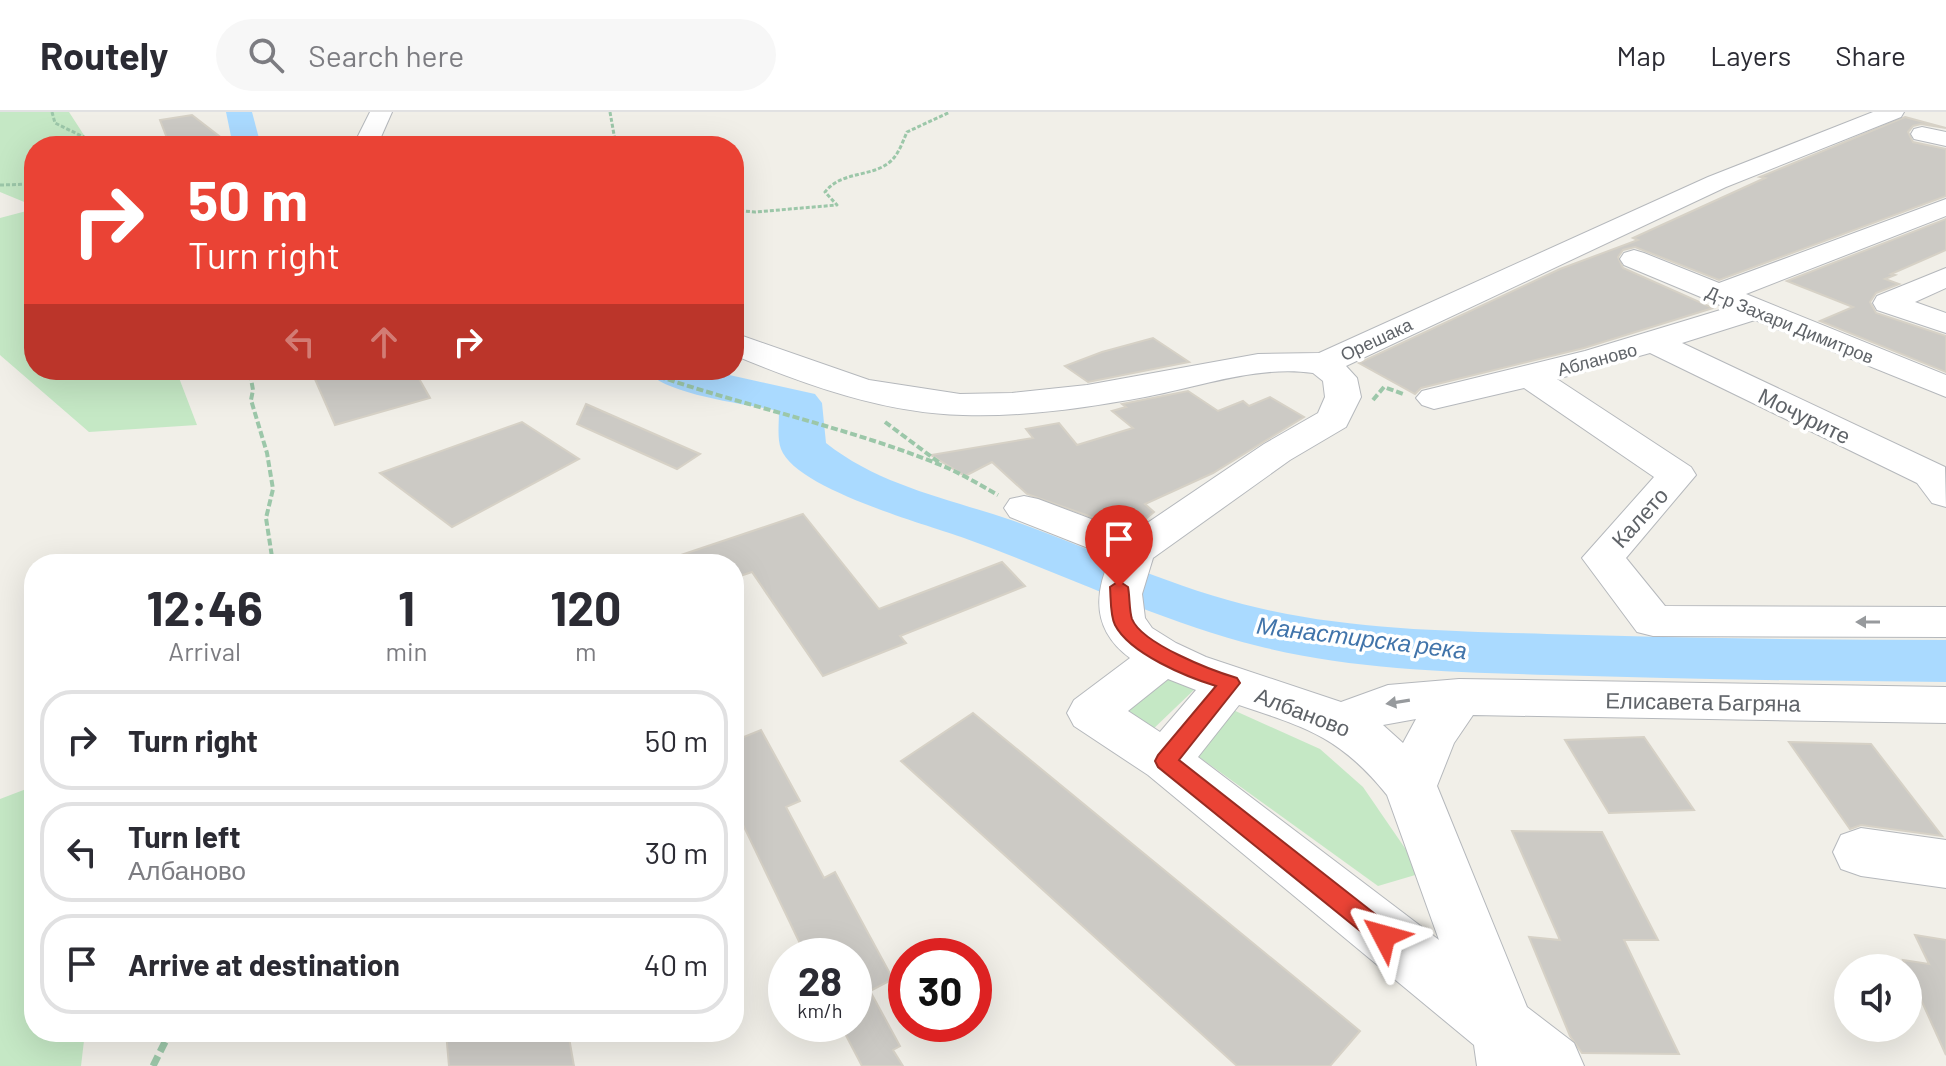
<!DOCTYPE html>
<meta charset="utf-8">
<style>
:root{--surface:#fff;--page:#f7f7f7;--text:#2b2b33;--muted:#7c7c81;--line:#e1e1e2}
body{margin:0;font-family:Barlow,sans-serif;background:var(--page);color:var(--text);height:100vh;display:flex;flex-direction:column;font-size:30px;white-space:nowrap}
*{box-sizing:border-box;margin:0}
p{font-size:26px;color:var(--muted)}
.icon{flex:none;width:44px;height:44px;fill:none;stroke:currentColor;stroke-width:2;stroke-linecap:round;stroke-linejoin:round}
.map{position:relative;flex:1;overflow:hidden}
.drawer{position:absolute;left:24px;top:442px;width:720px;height:488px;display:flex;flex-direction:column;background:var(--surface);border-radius:32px;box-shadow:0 8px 32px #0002}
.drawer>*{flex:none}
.banner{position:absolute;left:24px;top:24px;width:720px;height:244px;border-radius:32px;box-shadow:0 8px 32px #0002;background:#ea4335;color:#fff;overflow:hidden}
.fabs{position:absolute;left:1834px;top:842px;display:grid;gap:16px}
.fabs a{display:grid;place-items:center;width:88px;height:88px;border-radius:50%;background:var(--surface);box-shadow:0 8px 32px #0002;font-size:40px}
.speed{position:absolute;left:768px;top:826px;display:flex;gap:16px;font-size:40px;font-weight:700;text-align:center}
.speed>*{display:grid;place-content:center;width:104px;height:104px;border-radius:50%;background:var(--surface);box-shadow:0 8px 32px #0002;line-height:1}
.speed small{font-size:20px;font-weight:400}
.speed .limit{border:12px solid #d22;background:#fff;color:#111}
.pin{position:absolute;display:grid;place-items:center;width:68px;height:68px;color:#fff;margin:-82px -34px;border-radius:50% 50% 50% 0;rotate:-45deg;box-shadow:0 0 8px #0007}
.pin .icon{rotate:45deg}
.me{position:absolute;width:88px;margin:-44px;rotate:309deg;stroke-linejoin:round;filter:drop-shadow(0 0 6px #0008)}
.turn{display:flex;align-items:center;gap:28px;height:168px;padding:0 32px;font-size:36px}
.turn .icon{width:104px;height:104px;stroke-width:2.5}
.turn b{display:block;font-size:56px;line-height:68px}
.lanes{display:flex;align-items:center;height:76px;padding:0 32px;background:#0003;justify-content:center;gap:40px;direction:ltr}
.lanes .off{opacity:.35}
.eta{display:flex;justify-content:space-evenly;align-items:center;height:136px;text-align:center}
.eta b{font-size:48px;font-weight:700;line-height:56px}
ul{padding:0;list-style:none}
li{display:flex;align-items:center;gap:24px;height:100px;margin:0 16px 12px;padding:0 16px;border:4px solid var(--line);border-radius:32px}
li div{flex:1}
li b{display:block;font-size:30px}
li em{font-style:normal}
header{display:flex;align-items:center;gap:48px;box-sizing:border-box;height:112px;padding:0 40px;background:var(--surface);border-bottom:2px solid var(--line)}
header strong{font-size:38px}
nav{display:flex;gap:44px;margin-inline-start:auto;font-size:28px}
.search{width:560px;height:72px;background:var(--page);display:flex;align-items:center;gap:20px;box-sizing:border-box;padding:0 28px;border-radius:44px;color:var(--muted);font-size:30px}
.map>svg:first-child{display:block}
.green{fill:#c5e8c5}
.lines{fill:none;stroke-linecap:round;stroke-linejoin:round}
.river{fill:#aadaff;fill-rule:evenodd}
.building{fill:#cccac5;stroke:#d6d1c6;stroke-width:2}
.minor-casing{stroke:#b5b8bc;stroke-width:2}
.path-far3{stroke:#9cc7a9;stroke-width:3;stroke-dasharray:4 2;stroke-linecap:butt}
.path-far2{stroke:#9cc7a9;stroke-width:4;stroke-dasharray:7 3;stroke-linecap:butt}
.path-far1{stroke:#9cc7a9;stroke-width:5;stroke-dasharray:9 4;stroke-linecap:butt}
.path{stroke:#9cc7a9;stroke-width:7;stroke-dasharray:11 5;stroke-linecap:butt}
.minor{fill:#fff;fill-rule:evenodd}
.oneway{fill:#979a9d}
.route{fill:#ea4335;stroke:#982c22;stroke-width:2}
.labels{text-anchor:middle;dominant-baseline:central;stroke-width:7;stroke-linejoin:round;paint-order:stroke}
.far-street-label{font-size:18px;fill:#5f6368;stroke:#fff}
.street-label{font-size:22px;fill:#5f6368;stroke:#fff}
.water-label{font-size:24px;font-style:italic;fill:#4174aa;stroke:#fff}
</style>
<header>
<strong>Routely</strong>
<div class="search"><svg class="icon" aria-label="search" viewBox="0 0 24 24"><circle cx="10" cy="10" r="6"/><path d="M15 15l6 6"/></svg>Search here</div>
<nav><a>Map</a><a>Layers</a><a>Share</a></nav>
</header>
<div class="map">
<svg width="1946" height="954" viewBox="0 0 1946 954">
<rect width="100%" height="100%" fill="#f1efe8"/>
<g class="green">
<polygon points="0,0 69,0 91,34 34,34 34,94 0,80"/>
<polygon points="34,97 34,258 176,258 197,313 89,320 0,243 0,106"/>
<polygon points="1170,565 1197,575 1150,620 1124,596"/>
<polygon points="1231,597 1320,637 1363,675 1422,761 1378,774 1195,642"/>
<polygon points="34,674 34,920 85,920 81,954 0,954 0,687"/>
</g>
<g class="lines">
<g class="river">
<polygon points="226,0 252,0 261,34 233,34"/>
<path d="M 646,258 L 707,258 L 815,282 L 822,291 L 826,331 C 880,374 950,387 1014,409 C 1095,438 1175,477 1259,496 C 1353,518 1451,519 1547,522 C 1680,526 1813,528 1946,528 L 1946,570 C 1814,569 1683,567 1551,563 C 1453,560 1353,558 1258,534 C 1156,508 1062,461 964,426 C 925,412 796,377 781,337 C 777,327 779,310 779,299 C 747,292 664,283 646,258 Z"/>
</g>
</g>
<g class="building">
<polygon points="192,3 232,34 170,34 160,8"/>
<polygon points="1905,5 1946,16 1921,12 1913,14 1908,20 1913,30 1946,37 1946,84 1719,168 1635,135 1623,138 1618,145 1623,156 1713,196 1584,236 1421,276 1415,282 1359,251 1560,157 1638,128 1633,126 1765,66 1760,65"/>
<polygon points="1946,107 1946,138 1891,162 1895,163 1885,167 1899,172 1876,181 1870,190 1876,201 1946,224 1946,260 1820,209 1853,195 1787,169"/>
<polygon points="1153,226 1189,250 1088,270 1065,254 1102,240"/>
<polygon points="311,258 414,258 430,286 335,313"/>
<polygon points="1188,279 1218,299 1243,289 1249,294 1270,285 1304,305 1213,361 1145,392 1154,400 1131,419 1027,382 992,350 965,364 931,343 1033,326 1026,317 1059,311 1077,333 1133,316 1112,299 1126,295 1122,292"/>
<polygon points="586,292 700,342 677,357 577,312"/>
<polygon points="522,310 579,347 452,415 380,361"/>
<polygon points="803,402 879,497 1002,450 1025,474 900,524 906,531 823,564 752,460 734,466 734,452 666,452 666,448"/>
<polygon points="973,601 1360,919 1330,954 1237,954 901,649"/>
<polygon points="761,618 800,689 786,695 824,766 835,760 893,867 870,879 900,934 893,938 903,954 862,954 840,912 854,912 854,844 806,844 734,694 734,629"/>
<polygon points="1644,625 1694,698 1609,701 1565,628"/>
<polygon points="1789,630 1871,632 1942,724 1861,713 1850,717"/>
<polygon points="1512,719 1602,720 1658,828 1624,828 1679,942 1582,941 1570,924 1529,825 1560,828"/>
<polygon points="1915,823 1946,828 1946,943 1903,848 1929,852"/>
<polygon points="446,920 568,920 574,954 449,954"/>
</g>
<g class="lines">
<defs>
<g id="minor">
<polygon points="370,0 392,0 377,34 353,34"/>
<path d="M 1873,0 L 1904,0 L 1901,5 L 1726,75 L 1346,254 L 1357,266 L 1361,285 L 1346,315 L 1290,348 L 1153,446 L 1142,482 L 1145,506 L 1152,516 L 1176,531 L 1206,545 L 1341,590 L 1388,573 L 1459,567 L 1946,575 L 1946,611 L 1473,603 L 1454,631 L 1437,674 L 1527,895 L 1574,931 L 1584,954 L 1477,954 L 1474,933 L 1148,663 L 1074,614 L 1067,601 L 1074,588 L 1130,546 C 1093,519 1093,483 1111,445 L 1010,405 L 1004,396 L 1010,387 L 1024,384 L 1038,387 L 1131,422 L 1264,332 L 1318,301 L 1325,285 L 1323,269 L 1313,261 C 1257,253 1199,275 1145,285 C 1085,296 1024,305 963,303 C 884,301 806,273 734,243 L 734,221 L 869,268 L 960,282 L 1012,281 L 1087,273 L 1258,242 L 1319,241 L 1708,65 ZM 1168,567 L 1196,578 L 1160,620 L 1128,599 ZM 1239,593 C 1308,616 1340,625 1387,683 L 1439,828 L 1198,645 ZM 1416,607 L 1403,631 L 1383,613 Z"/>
<polygon points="1922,15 1946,20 1946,34 1914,27 1911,22 1914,17"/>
<polygon points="1946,87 1946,104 1746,182 1946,263 1946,285 1755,208 1682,231 1945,355 1946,395 1932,391 1917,371 1650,241 1557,267 1691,355 1696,363 1626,446 1665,494 1946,495 1946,525 1653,524 1637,520 1582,446 1654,365 1524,276 1434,297 1422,293 1416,286 1422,279 1585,239 1727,196 1624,153 1620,147 1624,141 1634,138 1644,141 1719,171"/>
<polygon points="1946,156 1946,176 1915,190 1946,201 1946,221 1877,198 1873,191 1877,184"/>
<polygon points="1861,716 1946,728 1946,776 1861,764 1841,757 1833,740 1841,723"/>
</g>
</defs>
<use href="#minor" class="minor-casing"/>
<g class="path-far3">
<polyline points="52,0 55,11 102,34"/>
<polyline points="610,0 616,34"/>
<polyline points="0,73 34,72"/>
<path d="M 734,98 L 755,100 L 837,93 L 825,80 C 842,58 874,66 892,48 C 899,41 903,29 907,20 L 950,0"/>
<polyline points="249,258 250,263"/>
<polyline points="641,258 655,263"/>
</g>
<g class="path-far2">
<polyline points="250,261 253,278 251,288 267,341 273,377 266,406 272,445"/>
<path d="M 649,261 C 746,295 848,315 943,354 C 962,362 980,373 998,383"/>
<polyline points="1373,288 1384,275 1403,282"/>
<polyline points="885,310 941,352"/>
</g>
<polyline class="path-far1" points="272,443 273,452"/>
<polyline class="path" points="153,954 170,920"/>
<use href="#minor" class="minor"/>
</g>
<defs><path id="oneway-solid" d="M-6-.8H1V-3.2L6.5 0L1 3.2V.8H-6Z" transform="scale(2)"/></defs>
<g class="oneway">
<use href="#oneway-solid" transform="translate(1868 510) rotate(-180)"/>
<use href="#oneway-solid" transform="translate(1398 590) rotate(171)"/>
</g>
<path class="route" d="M 1119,469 L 1128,475 C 1130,485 1129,498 1132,507 C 1142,532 1213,559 1237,566 L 1240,571 L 1179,648 L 1393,816 L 1396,824 L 1393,831 L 1384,835 L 1375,831 L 1158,655 L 1155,649 L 1158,643 L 1216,574 C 1187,565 1130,542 1115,513 C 1110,503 1111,487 1110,475 Z"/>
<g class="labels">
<g class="far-street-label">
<text transform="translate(1790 212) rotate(22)">Д-р Захари Димитров</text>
<text transform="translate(1376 227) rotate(-25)">Орешака</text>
<text transform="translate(1597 247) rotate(-15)">Абланово</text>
</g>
<g class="street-label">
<text transform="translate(1805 303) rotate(26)">Мочурите</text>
<text transform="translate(1639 405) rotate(-48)">Калето</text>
<text transform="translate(1703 589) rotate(1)">Елисавета Багряна</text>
<text transform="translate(1303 599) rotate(21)">Албаново</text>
</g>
<g class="water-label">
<text transform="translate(1362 525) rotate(7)">Манастирска река</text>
</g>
</g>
</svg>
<div class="fabs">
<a><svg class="icon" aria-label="sound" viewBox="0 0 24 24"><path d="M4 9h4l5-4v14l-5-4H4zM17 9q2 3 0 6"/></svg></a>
</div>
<div class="speed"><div>28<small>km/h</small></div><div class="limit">30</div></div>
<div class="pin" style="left:1119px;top:475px;background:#d93025"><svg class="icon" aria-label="arrive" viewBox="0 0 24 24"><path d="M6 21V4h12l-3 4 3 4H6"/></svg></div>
<svg class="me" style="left:1384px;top:824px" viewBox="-20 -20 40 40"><path d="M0-17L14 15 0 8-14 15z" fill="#ea4335" stroke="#fff" stroke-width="4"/></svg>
<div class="banner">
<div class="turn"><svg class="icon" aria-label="right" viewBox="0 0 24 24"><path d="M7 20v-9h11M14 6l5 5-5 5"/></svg><div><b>50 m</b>Turn right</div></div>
<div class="lanes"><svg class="icon off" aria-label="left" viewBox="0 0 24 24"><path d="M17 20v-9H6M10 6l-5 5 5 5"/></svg><svg class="icon off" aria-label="ahead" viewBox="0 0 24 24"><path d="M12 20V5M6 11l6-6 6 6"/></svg><svg class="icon" aria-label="right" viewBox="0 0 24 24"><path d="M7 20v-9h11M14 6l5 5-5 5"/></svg></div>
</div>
<section class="drawer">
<div class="eta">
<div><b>12:46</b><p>Arrival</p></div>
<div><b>1</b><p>min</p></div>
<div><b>120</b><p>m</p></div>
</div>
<ul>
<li><svg class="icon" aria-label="right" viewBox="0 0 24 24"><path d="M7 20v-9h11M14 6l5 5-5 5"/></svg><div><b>Turn right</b></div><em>50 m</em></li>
<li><svg class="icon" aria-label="left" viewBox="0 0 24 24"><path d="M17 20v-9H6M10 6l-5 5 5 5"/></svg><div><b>Turn left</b><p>Албаново</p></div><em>30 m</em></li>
<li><svg class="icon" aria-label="arrive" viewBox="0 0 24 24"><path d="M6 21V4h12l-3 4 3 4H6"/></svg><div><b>Arrive at destination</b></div><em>40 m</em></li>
</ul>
</section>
</div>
